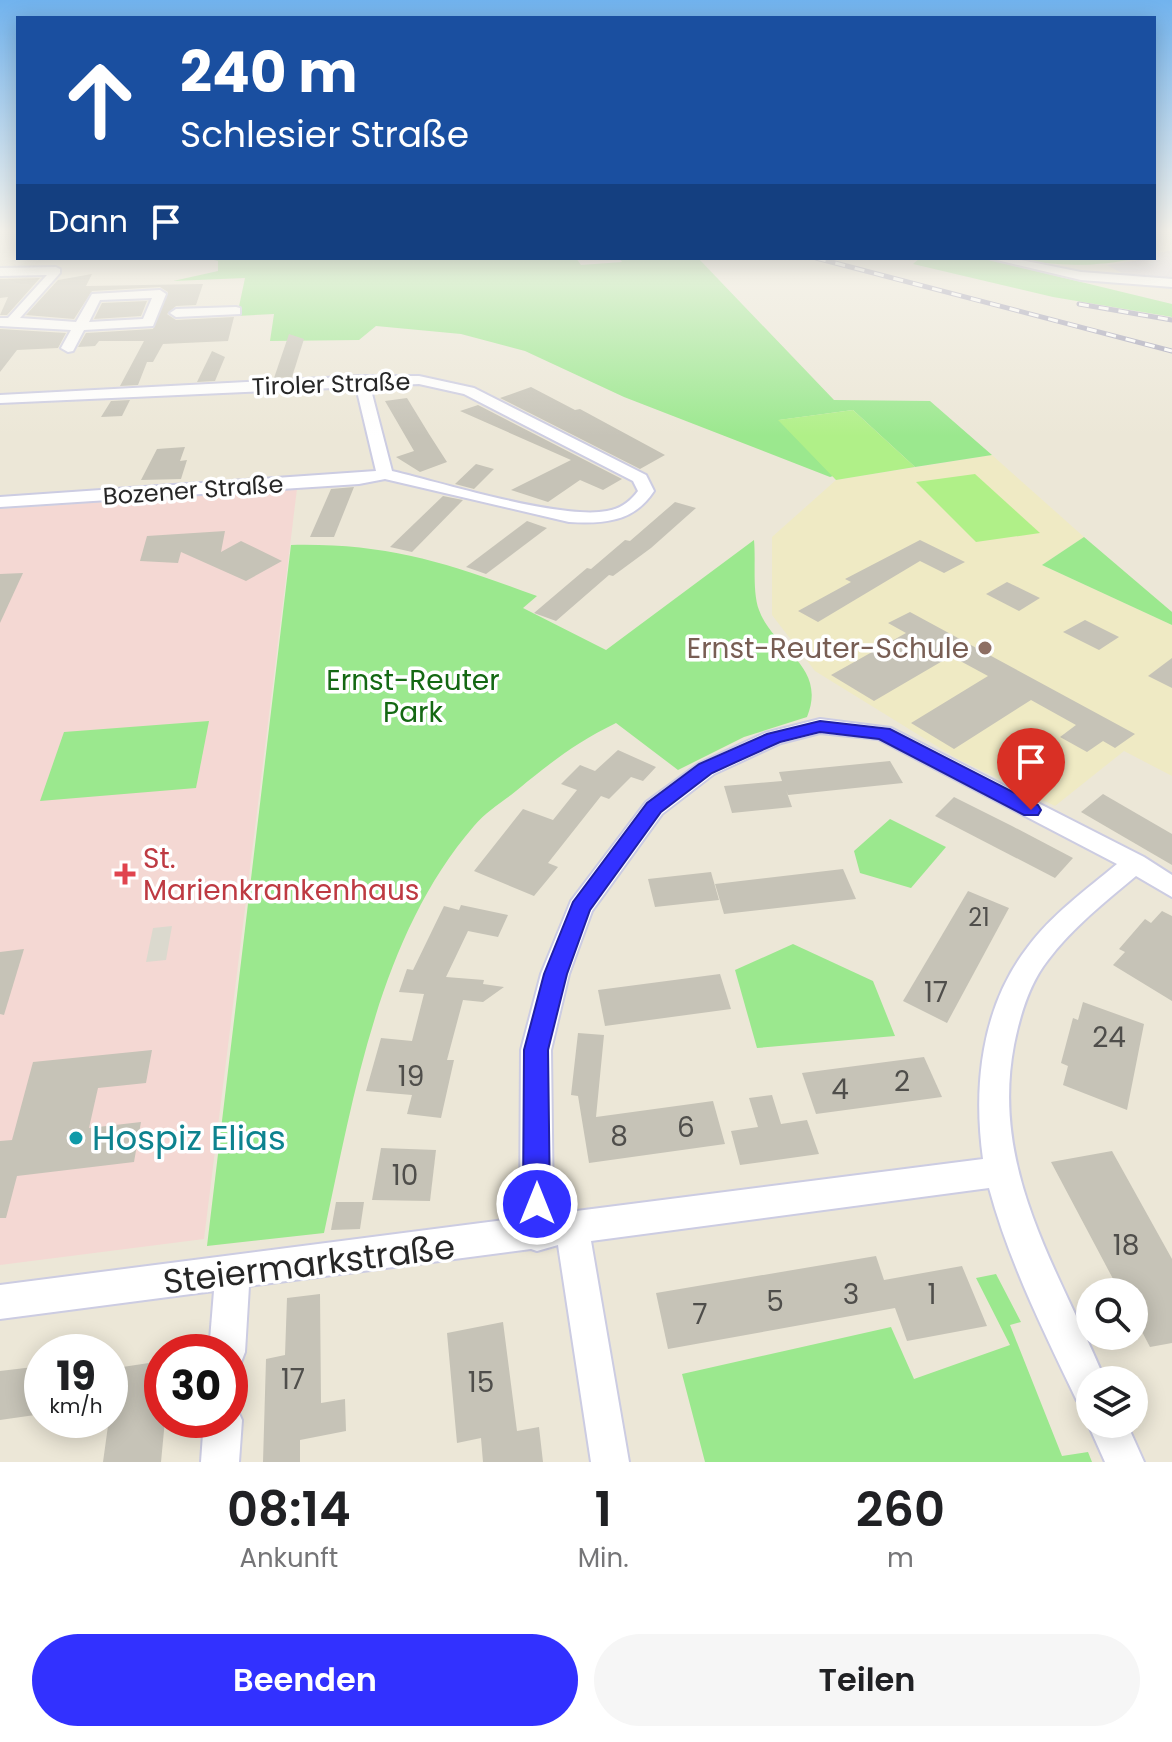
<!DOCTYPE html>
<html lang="de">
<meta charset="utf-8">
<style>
:root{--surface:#fff;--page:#f6f6f6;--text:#202124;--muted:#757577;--accent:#3231ff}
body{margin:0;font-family:Poppins,sans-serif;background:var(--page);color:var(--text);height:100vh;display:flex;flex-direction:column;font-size:30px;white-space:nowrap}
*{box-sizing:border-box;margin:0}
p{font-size:26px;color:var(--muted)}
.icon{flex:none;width:44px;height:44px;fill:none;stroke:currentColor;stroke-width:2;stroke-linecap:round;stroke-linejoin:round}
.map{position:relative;height:1462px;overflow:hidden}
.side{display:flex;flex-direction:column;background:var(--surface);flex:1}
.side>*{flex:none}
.hud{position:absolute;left:16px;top:16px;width:1140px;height:244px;border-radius:0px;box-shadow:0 4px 20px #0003;background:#1a4fa0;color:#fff;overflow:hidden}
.fabs{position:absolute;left:1076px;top:1278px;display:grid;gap:16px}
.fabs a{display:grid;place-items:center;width:72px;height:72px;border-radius:50%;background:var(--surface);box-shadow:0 4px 20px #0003;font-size:40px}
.speed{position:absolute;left:24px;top:1334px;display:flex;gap:16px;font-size:40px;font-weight:700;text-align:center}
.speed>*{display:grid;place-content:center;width:104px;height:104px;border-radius:50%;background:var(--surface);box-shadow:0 4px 20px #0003;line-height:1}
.speed small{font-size:20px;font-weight:400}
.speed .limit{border:12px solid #d22;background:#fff;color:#111}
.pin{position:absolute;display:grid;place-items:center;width:68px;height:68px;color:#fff;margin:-82px -34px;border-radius:50% 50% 50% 0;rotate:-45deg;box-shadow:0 0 8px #0007}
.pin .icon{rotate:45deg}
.me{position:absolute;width:88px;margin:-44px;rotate:0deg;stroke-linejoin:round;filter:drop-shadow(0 0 6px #0008)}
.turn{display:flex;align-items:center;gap:28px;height:168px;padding:0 32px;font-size:36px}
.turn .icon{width:104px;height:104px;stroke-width:2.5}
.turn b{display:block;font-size:56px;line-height:68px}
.then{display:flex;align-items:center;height:76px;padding:0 32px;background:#0003;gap:16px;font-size:30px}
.eta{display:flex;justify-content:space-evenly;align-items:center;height:136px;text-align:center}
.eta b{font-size:48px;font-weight:600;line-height:56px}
.action{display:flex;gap:16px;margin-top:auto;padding:16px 32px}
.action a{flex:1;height:92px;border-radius:48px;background:var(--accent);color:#fff;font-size:32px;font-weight:600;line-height:92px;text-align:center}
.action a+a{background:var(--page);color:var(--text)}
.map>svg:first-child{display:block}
.industrial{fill:#ded9e3}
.education{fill:#efeac4}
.medical{fill:#f4d8d3}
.green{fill:#9be88e}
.pitch{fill:#b0f088}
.plaza{fill:#dbd9ce}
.building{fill:#c6c3b7}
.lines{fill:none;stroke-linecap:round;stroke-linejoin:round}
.minor-casing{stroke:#cccce2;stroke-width:4}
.minor{fill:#fff;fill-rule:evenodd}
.rail-casing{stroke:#9b9ab4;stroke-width:5}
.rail{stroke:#fff;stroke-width:3;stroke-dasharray:10;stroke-linecap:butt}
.route{fill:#3231ff;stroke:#2020a6;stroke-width:2}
.education-dot{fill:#8d6e63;stroke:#fff;stroke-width:3}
.health-dot{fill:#e0444e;stroke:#fff;stroke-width:3}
.culture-dot{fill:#0f9aa8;stroke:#fff;stroke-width:3}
.labels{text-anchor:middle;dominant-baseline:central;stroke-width:7;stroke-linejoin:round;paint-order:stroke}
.far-street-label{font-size:24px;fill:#272727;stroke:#fff}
.number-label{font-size:24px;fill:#4f4e4b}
.education-label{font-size:28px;fill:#785e54;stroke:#fff;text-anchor:end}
.park-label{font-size:28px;fill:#146813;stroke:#fff}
.health-label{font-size:28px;fill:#be3a42;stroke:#fff;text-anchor:start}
.near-number-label{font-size:28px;fill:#4f4e4b}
.near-culture-label{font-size:34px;fill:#0d838f;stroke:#fff;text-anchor:start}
.near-street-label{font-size:34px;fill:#272727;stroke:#fff}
</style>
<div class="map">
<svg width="1172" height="1462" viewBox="0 0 1172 1462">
<rect width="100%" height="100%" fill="#ece7d7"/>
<polygon class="industrial" points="1172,250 1172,278 1127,276 1107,265 1154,258 1154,254"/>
<polygon class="education" points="992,455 1084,537 1042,565 1172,625 1172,776 1124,751 1055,806 956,758 815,671 772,615 772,537 836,480"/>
<polygon class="medical" points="297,489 204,1239 0,1265 0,509"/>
<g class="green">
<polygon points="205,258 576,258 581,265 622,262 619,258 698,258 834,400 930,401 992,455 915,467 853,410 779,420 833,476 830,477 624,397 525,351 461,334 376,326 359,340 270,341 274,314 237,316 245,278 173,281 218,271 218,261"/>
<polygon points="920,258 982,258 1172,304 1172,317 1053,297 913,264"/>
<path d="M 1010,258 L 1137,258 C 1094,268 1053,266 1010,258 Z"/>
<polygon points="1084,537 1172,612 1172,625 1042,565"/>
<path d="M 754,540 C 756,561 752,591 759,610 C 773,650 828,665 807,717 L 744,737 L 678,770 L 616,723 C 573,744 549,764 511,795 C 499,804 484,814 474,826 C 379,936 354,1095 324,1233 L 207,1246 L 291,545 C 388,543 447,563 537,596 L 523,608 L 606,650 Z"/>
<polygon points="209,721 196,788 40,801 64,732"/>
<polygon points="890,819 946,847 911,888 860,873 854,851"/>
<polygon points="793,944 873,981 895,1036 757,1048 735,970"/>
<polygon points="996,1274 1021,1322 1010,1325 1062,1456 1088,1452 1092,1462 705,1462 682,1374 891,1327 914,1379 1010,1345 976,1278"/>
</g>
<g class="pitch">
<polygon points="853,410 915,467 836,480 778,420"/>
<polygon points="975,474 1040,533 976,542 916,482"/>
</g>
<polygon class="plaza" points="172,926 166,960 146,962 153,928"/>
<g class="building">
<polygon points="92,274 86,286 203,284 196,305 176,306 167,314 176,320 234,317 228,341 163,344 153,362 147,362 138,385 120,386 144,341 99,341 95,346 78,347 86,333 153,329 168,292 160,287 92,291 74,319 26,315 58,280"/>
<polygon points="40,278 7,315 0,315 8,297 0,298 0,279"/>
<polygon points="147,301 141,316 94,319 102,303"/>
<polygon points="0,329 66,333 58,348 17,350 0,372"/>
<polygon points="289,334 304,339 292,377 274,378"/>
<polygon points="212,351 225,357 215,381 197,382"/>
<polygon points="531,387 575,410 580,409 665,455 640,469 500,398"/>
<polygon points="407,398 429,434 447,462 420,472 396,457 414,451 385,401"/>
<polygon points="130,400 122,416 101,417 111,401"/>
<polygon points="478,405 622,479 603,490 580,480 548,502 511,490 571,460 460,411"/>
<polygon points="185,447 180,461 187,460 181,479 141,480 157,449"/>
<polygon points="476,464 494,469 474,489 455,484"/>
<polygon points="354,487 334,537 310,537 331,489"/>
<polygon points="443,496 463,500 412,552 390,547"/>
<polygon points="675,502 696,508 651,548 613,576 609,575 556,621 534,613 587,568 591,569 625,540 630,541"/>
<polygon points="527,521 547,528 486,574 466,567"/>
<polygon points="225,531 221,552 241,541 282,561 246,581 181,552 178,563 140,561 147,536"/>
<polygon points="920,540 965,562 944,573 920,561 818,622 798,611 851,582 845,579"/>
<polygon points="23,573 0,623 0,574"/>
<polygon points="1007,582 1040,598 1019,611 986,594"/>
<polygon points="910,612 1135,734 1115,748 1103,741 1087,752 1060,737 1076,725 1031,700 954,749 911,723 988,676 951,656 874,701 831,675 906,633 888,623"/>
<polygon points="1085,620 1119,637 1099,650 1063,632"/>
<polygon points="1172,658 1172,688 1148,676"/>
<polygon points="618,750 656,767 643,781 631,777 609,799 601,796 548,863 558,867 534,896 474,871 523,809 553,820 577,790 561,784 580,765 595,771"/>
<polygon points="890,761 903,783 788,795 786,790 792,807 732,813 724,786 782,781 779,772"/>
<polygon points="1103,794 1172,834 1172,865 1081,812"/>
<polygon points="954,797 1012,826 1073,858 1055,878 935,816"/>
<polygon points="843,869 856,899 724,914 715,884"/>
<polygon points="711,872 719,900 655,907 648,879"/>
<polygon points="968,891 1009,908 947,1023 903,1001"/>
<polygon points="461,905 508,915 498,937 468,931 446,977 484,980 483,984 504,987 483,1002 463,1000 447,1060 454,1060 441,1118 407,1114 412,1095 366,1091 381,1038 412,1041 424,994 399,992 407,969 413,970 444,906 459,910"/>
<polygon points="1162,911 1172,916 1172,1001 1113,965 1125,952 1119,949 1145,919 1151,923"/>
<polygon points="24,949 4,1015 0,1014 0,952"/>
<polygon points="720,974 731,1009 605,1026 598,990"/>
<polygon points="1083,1002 1144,1024 1127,1110 1063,1085 1068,1066 1061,1063 1073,1018 1078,1020"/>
<polygon points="578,1033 604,1035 596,1117 713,1101 725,1144 589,1163 578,1096 571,1095"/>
<polygon points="152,1050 146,1083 98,1088 89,1128 141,1122 134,1162 17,1176 6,1218 0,1218 0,1141 12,1140 33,1062"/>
<polygon points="924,1057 942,1097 816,1114 802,1073"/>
<polygon points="772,1095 781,1124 807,1120 819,1154 740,1165 731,1131 758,1127 749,1098"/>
<polygon points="381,1148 436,1150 430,1201 372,1200"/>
<polygon points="1112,1151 1172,1259 1172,1343 1150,1347 1139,1326 1134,1327 1134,1292 1120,1292 1051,1162"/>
<polygon points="336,1202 364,1202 360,1229 331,1230"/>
<polygon points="876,1256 884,1280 962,1266 987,1326 907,1341 895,1308 668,1349 656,1293"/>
<polygon points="320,1294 321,1403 345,1399 346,1431 300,1440 300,1462 263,1462 266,1359 285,1355 287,1298"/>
<polygon points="503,1322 517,1431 539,1427 543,1462 483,1462 481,1438 457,1443 447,1333"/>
<polygon points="162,1361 162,1420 165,1420 161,1462 103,1462 116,1368"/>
<polygon points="42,1366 42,1414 0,1420 0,1371"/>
</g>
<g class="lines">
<defs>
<g id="minor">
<polygon points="988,258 1011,258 1081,272 1172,279 1172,287 1081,280"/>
<path d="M 56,267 L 60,269 L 60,273 L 20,318 L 76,322 L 92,294 L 160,290 L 166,294 L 153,326 L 84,330 L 73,351 L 68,352 L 61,348 L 71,330 L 0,326 L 0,318 L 8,318 L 47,275 L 0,276 L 0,268 ZM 152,298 L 143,319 L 89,322 L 100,300 Z"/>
<polygon points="236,307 240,308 240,314 176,317 170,313 176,309"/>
<path d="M 361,376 L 419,376 L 474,388 L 646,475 L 654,491 C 634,522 604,524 569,522 L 385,479 L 359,484 L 0,507 L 0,497 L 376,471 L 356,387 L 0,403 L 0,395 ZM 419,384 L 464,394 L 633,481 L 638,491 C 630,502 620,509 607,511 C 561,520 443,483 392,471 L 370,386 Z"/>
<path d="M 820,719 L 891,728 L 1144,857 L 1172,875 L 1172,897 L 1136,876 C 1105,902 1072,928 1048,960 C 1029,984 1020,1015 1014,1045 C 990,1170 1059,1270 1105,1380 L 1090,1380 L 1090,1406 L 1077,1401 C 1044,1332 1009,1262 989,1188 L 591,1241 L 629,1462 L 591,1462 L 558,1245 L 537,1251 L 531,1249 L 249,1286 L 245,1352 L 240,1365 L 230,1369 L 230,1352 L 209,1352 L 214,1291 L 0,1319 L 0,1285 L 520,1218 L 521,1050 L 541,974 L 571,901 L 646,802 L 698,764 L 765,733 ZM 820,733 L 878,739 L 1117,864 C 1086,890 1051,915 1027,948 C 981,1008 973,1087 983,1159 L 553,1214 L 551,1050 L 569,974 L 592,911 L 662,814 L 714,774 L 781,743 Z"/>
<polygon points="230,1404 236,1407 242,1420 239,1462 201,1462 204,1420 230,1420"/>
<polygon points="1090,1420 1090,1424 1127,1424 1144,1462 1105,1462 1088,1424"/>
</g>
</defs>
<use href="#minor" class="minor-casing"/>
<use href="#minor" class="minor"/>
<defs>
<g id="rail">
<polyline points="816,258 1172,351"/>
<polyline points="1079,304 1172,320"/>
</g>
</defs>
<use href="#rail" class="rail-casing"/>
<use href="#rail" class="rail"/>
</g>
<linearGradient id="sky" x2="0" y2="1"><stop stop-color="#71b3ee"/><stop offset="0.53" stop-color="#f6f4ed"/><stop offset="1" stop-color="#f6f4ed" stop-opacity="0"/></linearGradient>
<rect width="1172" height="436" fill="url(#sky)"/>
<polygon class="route" points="820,721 890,729 1038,805 1041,810 1038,815 1024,815 879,739 820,732 780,742 712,773 661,812 590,910 567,974 548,1050 550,1204 546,1213 537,1216 527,1213 523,1204 524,1050 544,974 573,902 647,803 699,764 767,734"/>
<circle class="education-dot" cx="985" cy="648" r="8"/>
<path class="health-dot" d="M121 862h8v8h8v8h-8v8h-8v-8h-8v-8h8z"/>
<circle class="culture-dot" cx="76" cy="1138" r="8"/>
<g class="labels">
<g class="far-street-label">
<text transform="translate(331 384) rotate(-2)">Tiroler Straße</text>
<text transform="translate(193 490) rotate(-4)">Bozener Straße</text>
</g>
<g class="number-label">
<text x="979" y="917">21</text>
</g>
<g class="education-label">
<text x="969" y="648">Ernst-Reuter-Schule</text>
</g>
<g class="park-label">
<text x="413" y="680">Ernst-Reuter<tspan x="413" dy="32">Park</tspan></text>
</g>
<g class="health-label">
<text x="143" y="858">St.<tspan x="143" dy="32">Marienkrankenhaus</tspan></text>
</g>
<g class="near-number-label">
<text x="936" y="992">17</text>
<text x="1109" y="1037">24</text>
<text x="411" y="1076">19</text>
<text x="902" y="1081">2</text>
<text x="840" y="1089">4</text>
<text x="686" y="1127">6</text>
<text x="619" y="1136">8</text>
<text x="405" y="1175">10</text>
<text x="1126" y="1245">18</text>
<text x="851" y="1294">3</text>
<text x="932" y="1294">1</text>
<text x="775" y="1301">5</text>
<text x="700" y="1314">7</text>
<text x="293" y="1379">17</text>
<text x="481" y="1382">15</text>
</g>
<g class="near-culture-label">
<text x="92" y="1138">Hospiz Elias</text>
</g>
<g class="near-street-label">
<text transform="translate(309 1264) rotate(-7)">Steiermarkstraße</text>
</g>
</g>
</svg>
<div class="fabs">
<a><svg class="icon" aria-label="search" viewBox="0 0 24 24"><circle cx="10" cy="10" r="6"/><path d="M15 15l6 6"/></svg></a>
<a><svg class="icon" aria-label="layers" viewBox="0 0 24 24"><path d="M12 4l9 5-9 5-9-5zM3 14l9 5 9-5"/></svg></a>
</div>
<div class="speed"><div>19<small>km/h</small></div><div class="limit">30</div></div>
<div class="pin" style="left:1031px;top:810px;background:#d93025"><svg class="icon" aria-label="arrive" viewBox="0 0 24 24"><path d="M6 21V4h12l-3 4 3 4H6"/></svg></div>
<svg class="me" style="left:537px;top:1204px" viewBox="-20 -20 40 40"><circle r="17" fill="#3231ff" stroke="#fff" stroke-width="3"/><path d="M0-11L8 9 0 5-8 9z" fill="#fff"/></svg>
<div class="hud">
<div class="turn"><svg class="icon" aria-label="ahead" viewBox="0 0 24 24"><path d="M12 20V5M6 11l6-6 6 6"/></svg><div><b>240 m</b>Schlesier Straße</div></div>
<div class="then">Dann<svg class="icon" aria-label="arrive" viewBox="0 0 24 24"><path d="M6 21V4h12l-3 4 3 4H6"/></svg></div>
</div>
</div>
<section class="side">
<div class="eta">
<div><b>08:14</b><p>Ankunft</p></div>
<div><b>1</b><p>Min.</p></div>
<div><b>260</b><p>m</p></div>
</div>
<div class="action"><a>Beenden</a><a>Teilen</a></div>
</section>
